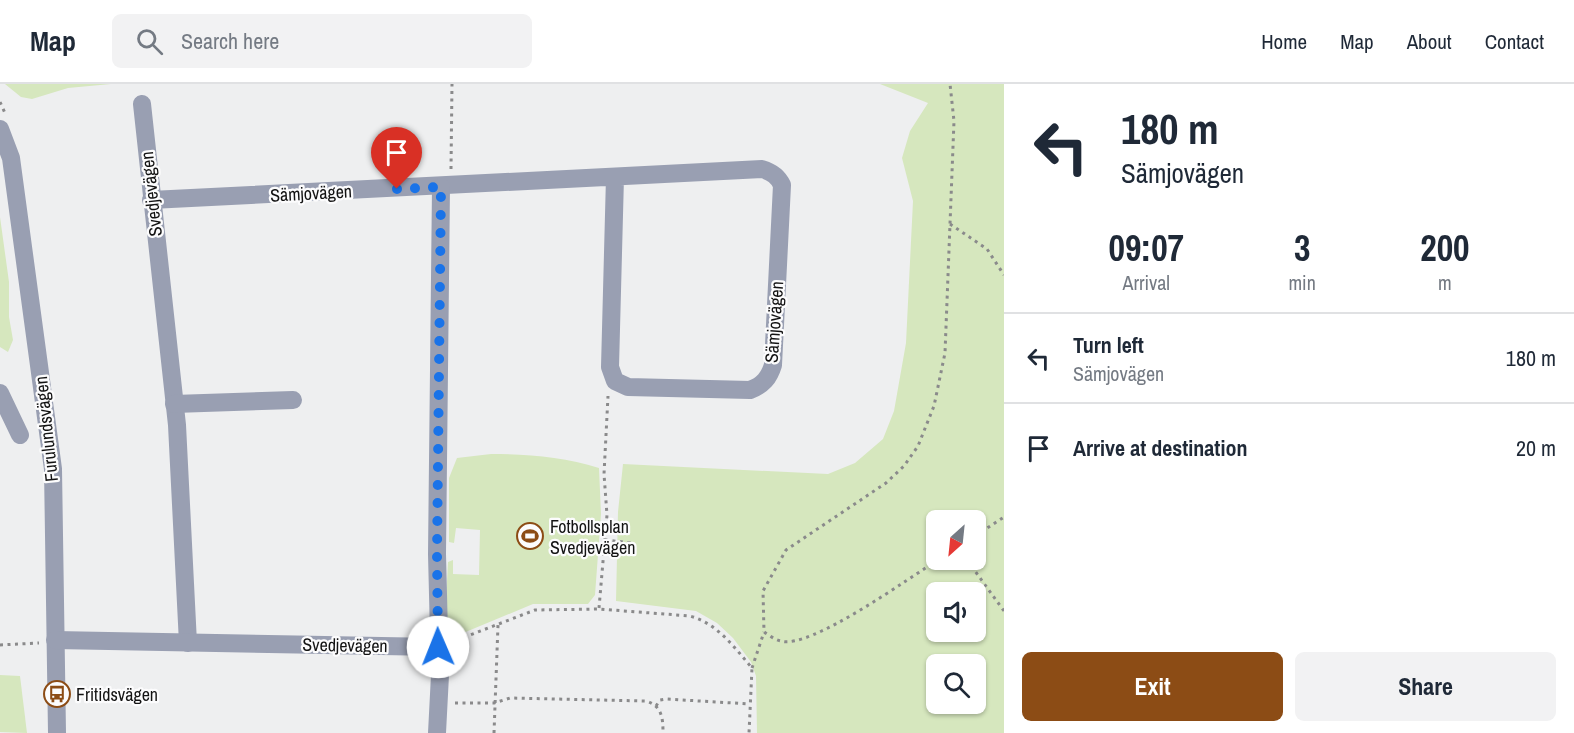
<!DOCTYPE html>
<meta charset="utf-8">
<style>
:root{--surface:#fff;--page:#f2f2f3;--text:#1f2937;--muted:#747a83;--line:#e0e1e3;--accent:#8c4c15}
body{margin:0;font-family:"Archivo Narrow",sans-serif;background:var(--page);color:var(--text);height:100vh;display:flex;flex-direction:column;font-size:22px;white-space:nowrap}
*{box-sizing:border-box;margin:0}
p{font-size:20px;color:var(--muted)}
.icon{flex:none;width:33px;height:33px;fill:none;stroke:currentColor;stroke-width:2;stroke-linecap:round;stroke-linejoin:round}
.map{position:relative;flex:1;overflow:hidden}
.panel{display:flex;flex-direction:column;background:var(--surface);width:570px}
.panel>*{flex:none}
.guide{background:#fff;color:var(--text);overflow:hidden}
.needle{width:39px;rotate:207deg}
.tools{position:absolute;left:926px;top:426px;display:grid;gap:12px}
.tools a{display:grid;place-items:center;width:60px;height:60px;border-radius:9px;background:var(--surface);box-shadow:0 2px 4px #0004;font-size:30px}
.pin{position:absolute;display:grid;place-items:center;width:51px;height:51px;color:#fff;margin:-62px -26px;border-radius:50% 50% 50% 0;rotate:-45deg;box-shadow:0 0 6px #0007}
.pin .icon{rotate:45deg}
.me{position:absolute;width:66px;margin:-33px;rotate:359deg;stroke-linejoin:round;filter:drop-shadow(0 0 4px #0008)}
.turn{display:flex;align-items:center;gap:21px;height:126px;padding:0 18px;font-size:27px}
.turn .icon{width:78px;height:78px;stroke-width:2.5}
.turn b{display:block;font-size:42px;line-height:51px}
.eta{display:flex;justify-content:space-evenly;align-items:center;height:102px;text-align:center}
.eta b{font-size:36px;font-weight:700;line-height:42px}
.button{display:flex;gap:12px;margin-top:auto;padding:12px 18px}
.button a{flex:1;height:69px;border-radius:9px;background:var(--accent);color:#fff;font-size:24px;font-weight:700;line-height:69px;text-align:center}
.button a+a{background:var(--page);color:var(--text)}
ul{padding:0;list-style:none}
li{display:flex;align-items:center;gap:18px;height:90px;padding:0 18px;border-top:2px solid var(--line)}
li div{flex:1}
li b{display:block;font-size:22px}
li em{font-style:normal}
header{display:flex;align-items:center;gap:36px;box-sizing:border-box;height:84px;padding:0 30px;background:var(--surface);border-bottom:2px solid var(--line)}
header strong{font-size:28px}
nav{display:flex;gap:33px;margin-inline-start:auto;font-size:21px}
.search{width:420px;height:54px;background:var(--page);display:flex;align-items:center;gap:15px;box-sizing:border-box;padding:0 21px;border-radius:9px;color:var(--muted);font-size:22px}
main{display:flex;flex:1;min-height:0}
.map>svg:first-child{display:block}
.green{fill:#d6e7be;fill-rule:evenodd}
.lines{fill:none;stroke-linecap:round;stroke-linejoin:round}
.path{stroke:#8a8a8b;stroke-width:3;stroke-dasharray:3 4.5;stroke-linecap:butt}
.minor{stroke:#999fb2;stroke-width:18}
.route{stroke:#1a73e8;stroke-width:10;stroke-dasharray:0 18}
.labels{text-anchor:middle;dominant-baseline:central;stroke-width:4.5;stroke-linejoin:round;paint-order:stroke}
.street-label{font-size:18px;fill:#131313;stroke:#fcfcfd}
.poi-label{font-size:18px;fill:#131313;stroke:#fcfcfd;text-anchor:start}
</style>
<header>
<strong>Map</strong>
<div class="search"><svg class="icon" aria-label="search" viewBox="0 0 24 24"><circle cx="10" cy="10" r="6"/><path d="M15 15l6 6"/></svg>Search here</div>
<nav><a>Home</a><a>Map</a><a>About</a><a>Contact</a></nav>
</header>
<main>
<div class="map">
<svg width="1004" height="649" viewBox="0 0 1004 649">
<rect width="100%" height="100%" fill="#eeeff0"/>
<g class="green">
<polygon points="5,0 111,0 68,4 32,15 21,13"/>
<path d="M 880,0 L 1004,0 L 1004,649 L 757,649 L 756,592 L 751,578 L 733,554 L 717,539 L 696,527 L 616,517 L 618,428 L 623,380 L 828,390 L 855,379 L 883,355 L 894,327 L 906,259 L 913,117 L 902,74 L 910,47 L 928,19 ZM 936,436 L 975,436 L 975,476 L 936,476 ZM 936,508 L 975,508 L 975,548 L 936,548 ZM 936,580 L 975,580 L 975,620 L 936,620 Z"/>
<polygon points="0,133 9,198 9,233 13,256 8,268 0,263"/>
<path d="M 491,370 C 528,370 564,373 599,384 L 601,430 L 595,511 L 588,520 L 533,520 L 444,557 L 448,478 L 453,476 L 453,490 L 479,491 L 480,446 L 456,444 L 454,459 L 449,458 L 449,394 L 457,374 Z"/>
<polygon points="0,591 20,592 27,649 0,648"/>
</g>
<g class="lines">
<g class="path">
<polyline points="0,18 5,29"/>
<polyline points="451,85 452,0"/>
<polyline points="950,140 987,165 1004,191"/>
<polyline points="975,452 1004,433"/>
<polyline points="605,456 633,459"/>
<path d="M 938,476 C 910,493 810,566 781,557 C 775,556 769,551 764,548 L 763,507 L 786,466 L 886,399 L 904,382 L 918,362 L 934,322 L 945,269 L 954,37 L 950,0"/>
<polyline points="967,476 1004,527"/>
<polyline points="599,524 607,431 604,390 608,312"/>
<path d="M 457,556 L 535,526 L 599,525 L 690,532 C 718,540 734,563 752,584 L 749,649"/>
<polyline points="0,561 39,559"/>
<polyline points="752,584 764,548"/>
<path d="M 455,619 L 494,619 L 510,614 L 646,617 C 662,622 663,634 663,649"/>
<polyline points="656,622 660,616 666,615 750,620"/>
<polyline points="494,649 498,541"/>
</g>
<g class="minor">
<polyline points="142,20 177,341 188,559"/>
<polyline points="0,45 11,74 53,385 57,649"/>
<path d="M 151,116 L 762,85 C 772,88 778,92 782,101 L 773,281 C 769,294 763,301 750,306 L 628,303 L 615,297 L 610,283 L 615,93"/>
<polyline points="0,309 20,351"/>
<polyline points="174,320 293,316"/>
<polyline points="55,556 438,563"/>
<polyline points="437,649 440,591 437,470 441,103"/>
</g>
</g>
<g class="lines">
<polyline class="route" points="397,105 441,103 437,470 438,563"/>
</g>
<defs>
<symbol id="stadium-ring" viewBox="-11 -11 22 22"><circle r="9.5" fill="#fcfcfd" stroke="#8c4c15" stroke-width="1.5"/><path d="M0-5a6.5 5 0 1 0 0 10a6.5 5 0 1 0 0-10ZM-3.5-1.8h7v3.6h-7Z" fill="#8c4c15"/></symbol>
<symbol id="bus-ring" viewBox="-11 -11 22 22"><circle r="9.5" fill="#fcfcfd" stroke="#8c4c15" stroke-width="1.5"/><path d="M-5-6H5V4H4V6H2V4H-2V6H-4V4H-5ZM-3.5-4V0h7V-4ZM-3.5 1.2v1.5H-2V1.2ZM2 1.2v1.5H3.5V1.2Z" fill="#8c4c15"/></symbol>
</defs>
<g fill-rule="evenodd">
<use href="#stadium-ring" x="515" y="437" width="30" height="30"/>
<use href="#bus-ring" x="42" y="595" width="30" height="30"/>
</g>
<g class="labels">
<g class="street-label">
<text transform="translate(311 109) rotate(-3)">Sämjovägen</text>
<text transform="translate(151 110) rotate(-96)">Svedjevägen</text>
<text transform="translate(774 238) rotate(-86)">Sämjovägen</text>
<text transform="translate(46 345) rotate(-96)">Furulundsvägen</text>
<text transform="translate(345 561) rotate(1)">Svedjevägen</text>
</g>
<g class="poi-label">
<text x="550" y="442">Fotbollsplan<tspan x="550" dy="21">Svedjevägen</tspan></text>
<text x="76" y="610">Fritidsvägen</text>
</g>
</g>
</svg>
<div class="tools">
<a><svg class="needle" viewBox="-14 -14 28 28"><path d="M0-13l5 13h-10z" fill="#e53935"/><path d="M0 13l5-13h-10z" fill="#747a83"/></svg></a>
<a><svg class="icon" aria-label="sound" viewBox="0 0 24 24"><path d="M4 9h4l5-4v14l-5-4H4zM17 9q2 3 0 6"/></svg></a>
<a><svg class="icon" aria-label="search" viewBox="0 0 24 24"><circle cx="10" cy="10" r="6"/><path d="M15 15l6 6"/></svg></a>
</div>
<div class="pin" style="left:397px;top:105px;background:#d93025"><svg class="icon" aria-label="arrive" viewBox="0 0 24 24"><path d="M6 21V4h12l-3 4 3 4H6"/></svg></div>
<svg class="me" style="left:438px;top:563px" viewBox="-20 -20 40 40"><circle r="19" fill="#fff"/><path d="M0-13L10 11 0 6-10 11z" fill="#1a73e8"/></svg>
</div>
<section class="panel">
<div class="guide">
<div class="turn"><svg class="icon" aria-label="left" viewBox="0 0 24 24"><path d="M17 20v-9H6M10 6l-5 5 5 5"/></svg><div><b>180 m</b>Sämjovägen</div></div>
</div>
<div class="eta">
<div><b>09:07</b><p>Arrival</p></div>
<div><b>3</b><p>min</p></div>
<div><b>200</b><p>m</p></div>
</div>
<ul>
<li><svg class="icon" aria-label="left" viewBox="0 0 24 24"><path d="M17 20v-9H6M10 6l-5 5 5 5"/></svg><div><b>Turn left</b><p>Sämjovägen</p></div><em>180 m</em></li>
<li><svg class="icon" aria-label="arrive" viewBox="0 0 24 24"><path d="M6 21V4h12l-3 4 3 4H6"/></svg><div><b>Arrive at destination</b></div><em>20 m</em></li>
</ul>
<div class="button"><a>Exit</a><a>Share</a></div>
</section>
</main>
